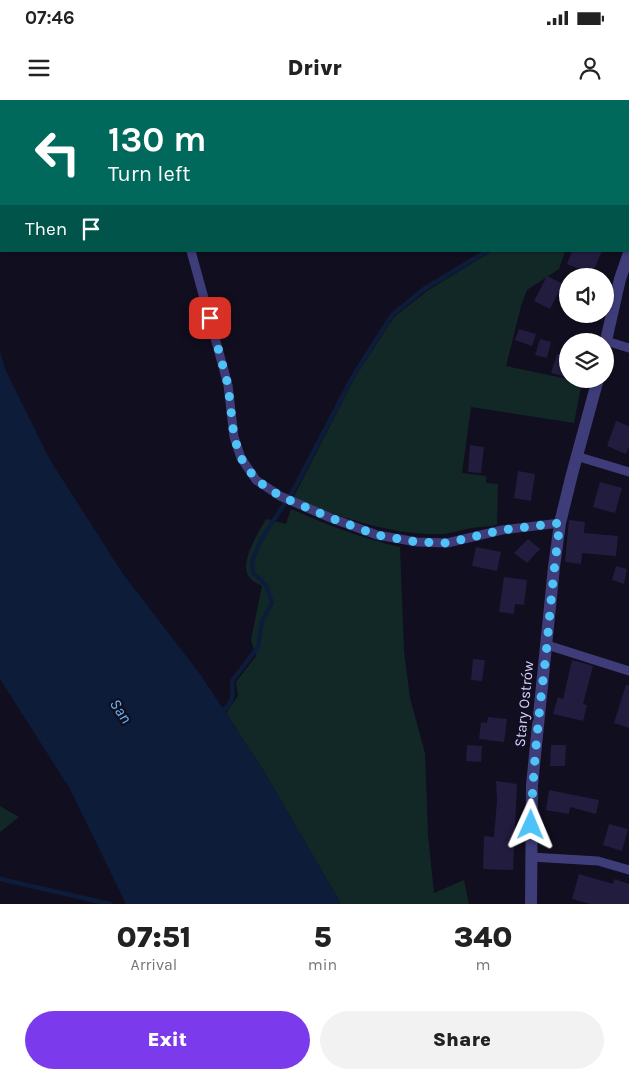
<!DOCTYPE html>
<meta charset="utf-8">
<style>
:root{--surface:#fff;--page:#f2f2f2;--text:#222;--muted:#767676;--accent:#7c3aed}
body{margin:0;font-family:Karla,sans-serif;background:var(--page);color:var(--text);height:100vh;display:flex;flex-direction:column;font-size:19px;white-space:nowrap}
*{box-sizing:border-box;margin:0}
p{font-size:16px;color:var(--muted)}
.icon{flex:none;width:28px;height:28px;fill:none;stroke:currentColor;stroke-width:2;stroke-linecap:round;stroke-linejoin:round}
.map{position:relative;height:804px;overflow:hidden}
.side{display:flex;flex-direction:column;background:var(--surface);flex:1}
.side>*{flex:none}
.hud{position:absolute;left:0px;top:0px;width:630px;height:152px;box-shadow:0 1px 4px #0004;background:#00695c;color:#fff;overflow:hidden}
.controls{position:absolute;left:559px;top:168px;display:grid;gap:10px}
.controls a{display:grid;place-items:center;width:55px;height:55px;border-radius:50%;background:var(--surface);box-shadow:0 1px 4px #0004;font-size:25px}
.pin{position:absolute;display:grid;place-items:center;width:42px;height:42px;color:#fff;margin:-21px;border-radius:10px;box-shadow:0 2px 8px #0006}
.me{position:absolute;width:55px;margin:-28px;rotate:1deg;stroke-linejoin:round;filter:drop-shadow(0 0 4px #0008)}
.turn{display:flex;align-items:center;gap:18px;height:105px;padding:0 25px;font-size:22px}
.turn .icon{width:65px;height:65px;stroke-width:2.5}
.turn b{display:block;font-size:35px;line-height:42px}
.then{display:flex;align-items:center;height:48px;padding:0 25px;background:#0003;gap:10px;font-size:19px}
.eta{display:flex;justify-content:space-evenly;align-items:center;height:85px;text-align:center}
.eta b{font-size:30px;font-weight:800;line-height:35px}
.primary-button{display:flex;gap:10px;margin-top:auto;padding:10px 25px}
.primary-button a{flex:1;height:58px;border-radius:30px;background:var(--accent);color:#fff;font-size:20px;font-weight:800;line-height:58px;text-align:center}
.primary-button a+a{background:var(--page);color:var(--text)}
.status{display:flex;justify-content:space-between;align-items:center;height:35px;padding:0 25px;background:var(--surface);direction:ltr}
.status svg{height:14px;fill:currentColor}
header{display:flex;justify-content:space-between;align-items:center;height:65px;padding:0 25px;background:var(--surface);font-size:22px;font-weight:800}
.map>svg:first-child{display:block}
.green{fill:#122827}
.water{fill:#0d1d39}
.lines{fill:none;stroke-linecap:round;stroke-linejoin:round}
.stream{stroke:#0d1d39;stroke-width:4.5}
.building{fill:#221c3e}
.service{stroke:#3e3d7a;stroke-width:9}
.minor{stroke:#3e3d7a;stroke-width:12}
.route{stroke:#4fc3f7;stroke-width:9;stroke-dasharray:0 16.2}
.labels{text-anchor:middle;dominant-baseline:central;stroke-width:5;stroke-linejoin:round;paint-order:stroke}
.street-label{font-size:15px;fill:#d4cffb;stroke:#110e1f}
.water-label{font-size:16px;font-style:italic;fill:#66b3f3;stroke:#110e1f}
</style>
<div class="status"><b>07:46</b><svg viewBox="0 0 49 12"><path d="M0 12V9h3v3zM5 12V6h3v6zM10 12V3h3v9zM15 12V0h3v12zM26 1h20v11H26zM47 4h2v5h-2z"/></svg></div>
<header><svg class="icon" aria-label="menu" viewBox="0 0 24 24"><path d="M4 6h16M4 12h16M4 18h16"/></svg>Drivr<svg class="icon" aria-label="person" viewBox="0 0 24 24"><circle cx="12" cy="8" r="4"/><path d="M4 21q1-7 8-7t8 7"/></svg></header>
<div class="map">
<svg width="629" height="804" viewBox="0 0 629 804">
<rect width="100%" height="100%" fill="#110e1f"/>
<g class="green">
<rect x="27" y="0" width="159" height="1"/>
<path d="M 492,151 L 565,151 L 559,169 L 527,190 L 521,206 L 506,266 L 582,282 L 574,323 L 471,307 L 462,373 L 486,376 L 486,383 L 498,384 L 497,425 C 487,427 476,427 466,429 C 459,431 451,433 444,434 C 393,436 339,417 293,398 L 354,279 L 394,217 L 427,191 Z"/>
<path d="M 291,409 C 327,425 362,438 400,447 L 404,551 L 410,598 L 425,653 L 428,735 L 434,793 L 464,780 L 469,804 L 341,804 L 265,673 L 226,613 L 238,596 L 236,582 L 256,556 L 251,540 L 262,486 C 256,483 249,479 247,473 C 242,458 259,432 266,419 L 286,424 Z"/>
<polygon points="0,706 19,717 0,732"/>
</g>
<polygon class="water" points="0,251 5,269 50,360 123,474 200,574 265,673 341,804 126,804 70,689 0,579"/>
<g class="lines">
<g class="stream">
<polyline points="629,57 629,56"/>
<path d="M 220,610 L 224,610 C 234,601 233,594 232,581 L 258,547 L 262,521 L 272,503 L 266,485 L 253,473 L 252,461 L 262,438 L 293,391 L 352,278 L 392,215 L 424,189 L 487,151"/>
<polyline points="0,779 110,804"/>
</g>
</g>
<g class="building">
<polygon points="572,151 602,151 592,174 567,164"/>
<polygon points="547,176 563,184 550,209 534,201"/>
<polygon points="519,229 536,234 532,246 515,240"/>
<polygon points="540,239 551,242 547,258 535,255"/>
<polygon points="557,254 568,257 563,276 551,273"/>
<polygon points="616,321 629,326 629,347 626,354 607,346"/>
<polygon points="470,345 484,347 481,373 468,372"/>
<polygon points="518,371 535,374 531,401 514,398"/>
<polygon points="600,382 622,388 615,413 593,407"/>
<polygon points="569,420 585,422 584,433 618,436 616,456 582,453 581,464 565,462"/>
<polygon points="528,439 540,449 527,463 514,453"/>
<polygon points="476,447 501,452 497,471 472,466"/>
<polygon points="616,466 627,469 624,484 612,480"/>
<polygon points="504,477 527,480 524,505 515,504 514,514 499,512"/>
<polygon points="473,559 485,560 482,581 471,580"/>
<polygon points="572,560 593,566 583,604 587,605 583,621 553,614 558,597 563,599"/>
<polygon points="626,585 629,585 629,628 614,623"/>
<polygon points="488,617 507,619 504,642 479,639 481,622 487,623"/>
<polygon points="467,645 482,646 481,662 466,661"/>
<polygon points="551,645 566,645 565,666 550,666"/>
<polygon points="496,681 517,684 513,770 483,769 484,736 494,737 497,700"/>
<polygon points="549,690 599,700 596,714 570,707 569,714 546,710"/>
<polygon points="609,724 628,729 622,751 603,745"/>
<polygon points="579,774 613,784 614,779 629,784 629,804 590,804 572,799"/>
</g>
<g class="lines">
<g class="service">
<polyline points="191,151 228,285 234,337 241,358 256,380 280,396 331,418 377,435 417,442 447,443 502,430 560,423"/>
<polyline points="606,241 629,248"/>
<polyline points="576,356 629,372"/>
<polyline points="547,545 629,571"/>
<polyline points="531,757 598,761 629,770"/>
</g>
<g class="minor">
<polyline points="605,245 620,179 629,153"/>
<polyline points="531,804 532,685 554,467 560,423 572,374 598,279"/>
</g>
</g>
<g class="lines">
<path class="route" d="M 210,218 L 228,285 L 234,337 L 241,358 L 256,380 L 280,396 L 331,418 L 377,435 L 417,442 L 447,443 L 502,430 L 560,423 C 554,467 550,511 546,555 C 539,612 533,668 531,725"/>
</g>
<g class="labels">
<g class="street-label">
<text transform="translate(524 604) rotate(-84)">Stary Ostrów</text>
</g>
<g class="water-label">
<text transform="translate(121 611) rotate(56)">San</text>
</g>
</g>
</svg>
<div class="controls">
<a><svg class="icon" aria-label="sound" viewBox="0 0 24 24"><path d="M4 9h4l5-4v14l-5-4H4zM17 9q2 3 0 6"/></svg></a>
<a><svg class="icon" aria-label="layers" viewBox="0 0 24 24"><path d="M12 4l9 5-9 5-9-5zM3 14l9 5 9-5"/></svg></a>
</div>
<div class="pin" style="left:210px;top:218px;background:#d93025"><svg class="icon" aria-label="arrive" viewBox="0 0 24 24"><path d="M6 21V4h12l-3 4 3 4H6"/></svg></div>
<svg class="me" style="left:531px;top:725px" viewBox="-20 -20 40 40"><path d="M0-17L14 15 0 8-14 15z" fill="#4fc3f7" stroke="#fff" stroke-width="4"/></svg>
<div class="hud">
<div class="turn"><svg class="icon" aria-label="left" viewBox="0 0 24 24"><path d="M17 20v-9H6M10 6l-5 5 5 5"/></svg><div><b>130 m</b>Turn left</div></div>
<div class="then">Then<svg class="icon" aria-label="arrive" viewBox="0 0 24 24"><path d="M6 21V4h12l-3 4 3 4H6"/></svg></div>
</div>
</div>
<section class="side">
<div class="eta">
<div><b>07:51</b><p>Arrival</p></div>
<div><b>5</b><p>min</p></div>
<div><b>340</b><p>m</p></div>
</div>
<div class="primary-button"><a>Exit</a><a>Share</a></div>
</section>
